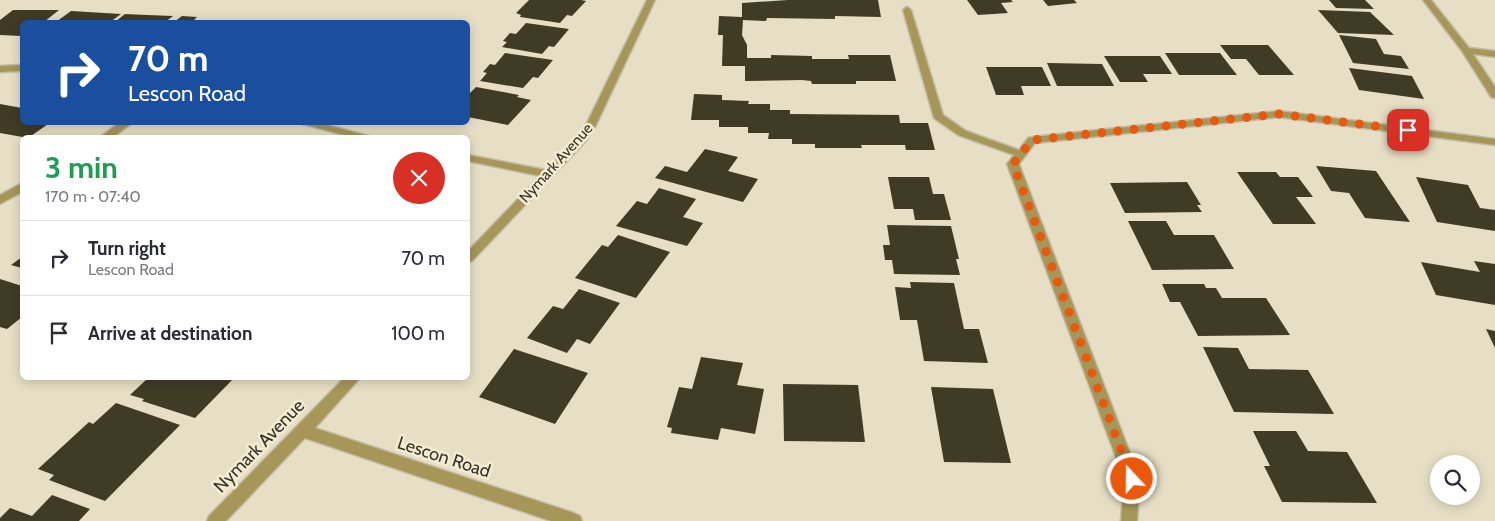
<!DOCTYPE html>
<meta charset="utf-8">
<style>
:root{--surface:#fff;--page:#f7f7f7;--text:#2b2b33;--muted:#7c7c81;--line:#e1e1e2}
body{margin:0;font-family:Cabin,sans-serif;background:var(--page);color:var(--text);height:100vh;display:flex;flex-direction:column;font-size:19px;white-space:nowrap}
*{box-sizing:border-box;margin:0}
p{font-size:16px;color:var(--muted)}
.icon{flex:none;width:28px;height:28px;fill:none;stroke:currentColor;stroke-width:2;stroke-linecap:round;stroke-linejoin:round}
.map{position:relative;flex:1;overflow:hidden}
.side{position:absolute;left:20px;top:135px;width:450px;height:245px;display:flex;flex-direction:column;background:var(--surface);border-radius:8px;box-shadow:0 2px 12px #0003}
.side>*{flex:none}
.guide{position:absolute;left:20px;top:20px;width:450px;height:105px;border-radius:8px;box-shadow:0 2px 12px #0003;background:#1a4fa0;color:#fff;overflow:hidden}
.tools{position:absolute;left:1430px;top:455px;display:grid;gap:10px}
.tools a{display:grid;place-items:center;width:50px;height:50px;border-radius:50%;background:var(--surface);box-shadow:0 2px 12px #0003;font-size:25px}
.pin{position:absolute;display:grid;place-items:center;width:42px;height:42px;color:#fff;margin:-21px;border-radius:10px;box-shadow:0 2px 8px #0006}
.me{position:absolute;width:55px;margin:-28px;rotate:339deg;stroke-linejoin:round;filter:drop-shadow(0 0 4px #0008)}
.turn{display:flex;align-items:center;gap:18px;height:105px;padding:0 25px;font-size:22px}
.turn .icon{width:65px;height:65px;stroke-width:2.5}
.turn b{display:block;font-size:35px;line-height:42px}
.round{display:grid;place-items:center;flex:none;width:52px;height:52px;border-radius:26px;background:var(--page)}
.head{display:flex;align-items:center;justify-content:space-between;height:85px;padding:0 25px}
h1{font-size:30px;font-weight:700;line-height:38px;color:#1e9e55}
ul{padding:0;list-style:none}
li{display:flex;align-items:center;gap:15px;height:75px;padding:0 25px;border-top:1px solid var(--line)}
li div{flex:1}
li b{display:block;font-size:19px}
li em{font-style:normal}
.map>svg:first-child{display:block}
.building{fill:#403b25}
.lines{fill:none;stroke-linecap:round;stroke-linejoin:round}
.minor-casing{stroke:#c3bda6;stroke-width:3}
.minor{fill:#a69759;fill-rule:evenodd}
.route{stroke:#ea580c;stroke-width:9;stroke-dasharray:0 16.2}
.labels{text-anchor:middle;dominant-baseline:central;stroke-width:5;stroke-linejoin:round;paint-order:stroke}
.street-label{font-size:15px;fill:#363429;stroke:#f3ecd2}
.near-street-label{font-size:18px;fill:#363429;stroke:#f3ecd2}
</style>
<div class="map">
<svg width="1495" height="521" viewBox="0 0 1495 521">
<rect width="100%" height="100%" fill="#e6dfc5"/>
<g class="building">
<polygon points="529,0 581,0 586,1 572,16 567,15 560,23 520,17 521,15 516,13"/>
<polygon points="788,0 878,0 881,17 835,16 835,19 767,18 766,21 743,20 742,35 747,45 747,58 771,58 771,55 812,56 812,59 849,59 848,55 890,55 896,81 856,81 856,84 812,84 811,81 802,80 745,81 745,66 722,66 723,35 718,35 719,16 742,17 742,3"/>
<polygon points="967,0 1011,0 1013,2 1001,3 1008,13 978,15"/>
<polygon points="1043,0 1074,0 1077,3 1048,6"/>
<polygon points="1329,0 1365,0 1374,9 1336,8"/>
<polygon points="13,10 59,10 44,22 22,22 22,36 0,35 0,20"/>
<polygon points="1318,10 1370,12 1394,35 1338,33"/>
<polygon points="71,11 121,14 110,22 56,22"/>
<polygon points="125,14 147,15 173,16 165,22 115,22"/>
<polygon points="182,16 197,17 193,21 200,22 174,22"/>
<polygon points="526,23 569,29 554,47 549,46 542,54 502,47 507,42 503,41 510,33 516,34"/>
<polygon points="1339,35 1376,39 1384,54 1401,56 1409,69 1353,63"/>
<polygon points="1220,45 1268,45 1294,75 1259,75 1246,59 1231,59"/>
<polygon points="505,53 553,60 538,78 533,77 523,88 480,81 487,73 483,72 490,64 495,65"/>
<polygon points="1165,53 1220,53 1237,75 1179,75"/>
<polygon points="1104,56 1160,56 1172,74 1143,74 1148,82 1120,82"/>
<polygon points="1047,63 1102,64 1114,86 1057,86"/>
<polygon points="986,67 1042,67 1051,86 1021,86 1024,95 996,95"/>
<polygon points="1349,68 1412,76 1424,99 1359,90"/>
<polygon points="476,87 519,95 517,97 531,100 508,125 468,117 468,95"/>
<polygon points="694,94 722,95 722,100 749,101 748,104 770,104 770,110 790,110 790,114 899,115 900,123 928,123 935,150 906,150 905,145 861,145 862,148 815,148 815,144 792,144 792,139 768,139 769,133 748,133 748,127 719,127 719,120 691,120"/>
<polygon points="0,104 22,108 22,122 51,122 28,138 0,133"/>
<polygon points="705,149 738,157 728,171 758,179 743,202 655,178 665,166 687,172"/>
<polygon points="1316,166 1376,171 1410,222 1365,218 1349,193 1331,191"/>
<polygon points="1237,172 1276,172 1280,177 1298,177 1313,197 1296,197 1316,224 1273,224"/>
<polygon points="888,177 929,177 933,194 944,194 951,220 915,220 913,209 894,209"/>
<polygon points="1416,177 1468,185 1480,208 1495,210 1495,231 1437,222"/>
<polygon points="1187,182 1201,205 1197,205 1202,212 1125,213 1110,183"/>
<polygon points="659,188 696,199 683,217 703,223 687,246 616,226 637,201 647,204"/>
<polygon points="1128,221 1166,221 1174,235 1214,235 1234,269 1152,270"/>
<polygon points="887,225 951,226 959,259 956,259 960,275 894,274 892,260 885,260 883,245 890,245"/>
<polygon points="618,235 670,252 636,298 575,278 602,245 608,247"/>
<polygon points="22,257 22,268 11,265"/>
<polygon points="1474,261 1495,264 1495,305 1436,295 1421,262 1480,272"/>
<polygon points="0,279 22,286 22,317 7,329 0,327"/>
<polygon points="910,282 954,283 964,329 979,329 988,363 924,361 917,320 900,320 895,287 911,288"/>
<polygon points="1162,284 1204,284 1206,288 1216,288 1222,298 1266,298 1290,335 1198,336 1180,302 1170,302"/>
<polygon points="579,289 620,303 590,344 577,339 567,353 527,338 553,306 563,309"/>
<polygon points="1486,329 1495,331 1495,348"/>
<polygon points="1203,347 1238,348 1249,369 1308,370 1334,414 1234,412"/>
<polygon points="514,349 588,373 555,424 479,397"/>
<polygon points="701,357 743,363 737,385 764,389 755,434 721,428 718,440 671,433 672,428 667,427 679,387 692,389"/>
<polygon points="148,378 234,378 195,418 142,401 144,399 130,395"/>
<polygon points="783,384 858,385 865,442 784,441"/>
<polygon points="931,387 993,389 1011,463 944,462"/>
<polygon points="116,403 180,425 105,501 49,480 54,475 38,469 89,422 93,424"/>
<polygon points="1253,431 1296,431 1308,451 1347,452 1377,503 1282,502 1264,466 1270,466"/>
<polygon points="52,495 90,509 79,521 0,521 0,518 10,508 32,516"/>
</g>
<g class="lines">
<defs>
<g id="minor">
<polygon points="647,0 655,0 595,127 585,142 472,261 468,262 468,251 540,176 468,161 468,155 546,170 577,138 585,127"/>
<polygon points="1423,0 1431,0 1469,48 1495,51 1495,57 1473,54 1495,87 1495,98 1491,97 1462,51"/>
<polygon points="907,7 911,10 943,115 966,131 1019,150 1028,138 1032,137 1279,111 1495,139 1495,145 1279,117 1035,143 1019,164 1140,479 1137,521 1121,521 1124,479 1007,164 1014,155 958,135 934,118 903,10"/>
<polygon points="22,65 22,71 0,72 0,66"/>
<polygon points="120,122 133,122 112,138 99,138"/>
<polygon points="295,122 316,122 376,138 355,138"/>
<polygon points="22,183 22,192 0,204 0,195"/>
<polygon points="344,378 360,378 315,428 574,513 580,516 582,521 551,521 305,438 226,521 207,521 209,516"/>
</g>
</defs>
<use href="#minor" class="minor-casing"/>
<use href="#minor" class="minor"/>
</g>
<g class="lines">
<polyline class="route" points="1132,479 1013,164 1032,140 1279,114 1408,130"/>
</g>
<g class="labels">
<g class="street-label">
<text transform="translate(556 163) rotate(-48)">Nymark Avenue</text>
</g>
<g class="near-street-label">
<text transform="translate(259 446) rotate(-46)">Nymark Avenue</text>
<text transform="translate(444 457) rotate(18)">Lescon Road</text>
</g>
</g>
</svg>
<div class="tools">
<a><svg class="icon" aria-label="search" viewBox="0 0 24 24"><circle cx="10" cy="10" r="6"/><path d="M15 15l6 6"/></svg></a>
</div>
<div class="pin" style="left:1408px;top:130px;background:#d93025"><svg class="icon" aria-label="arrive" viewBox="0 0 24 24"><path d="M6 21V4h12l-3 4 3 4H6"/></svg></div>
<svg class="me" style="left:1132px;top:479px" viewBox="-20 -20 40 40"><circle r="17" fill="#ea580c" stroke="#fff" stroke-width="3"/><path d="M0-11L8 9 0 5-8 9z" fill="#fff"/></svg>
<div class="guide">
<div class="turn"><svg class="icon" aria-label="right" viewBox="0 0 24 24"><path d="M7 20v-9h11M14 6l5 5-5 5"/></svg><div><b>70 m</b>Lescon Road</div></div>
</div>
<section class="side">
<div class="head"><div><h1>3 min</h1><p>170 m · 07:40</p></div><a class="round" style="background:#d93025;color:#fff"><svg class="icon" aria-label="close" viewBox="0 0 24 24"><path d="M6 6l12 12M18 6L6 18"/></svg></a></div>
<ul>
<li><svg class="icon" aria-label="right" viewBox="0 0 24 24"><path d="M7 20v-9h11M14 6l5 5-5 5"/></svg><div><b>Turn right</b><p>Lescon Road</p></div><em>70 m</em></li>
<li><svg class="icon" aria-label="arrive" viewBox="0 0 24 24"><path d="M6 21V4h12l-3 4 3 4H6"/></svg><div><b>Arrive at destination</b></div><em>100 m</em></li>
</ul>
</section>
</div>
